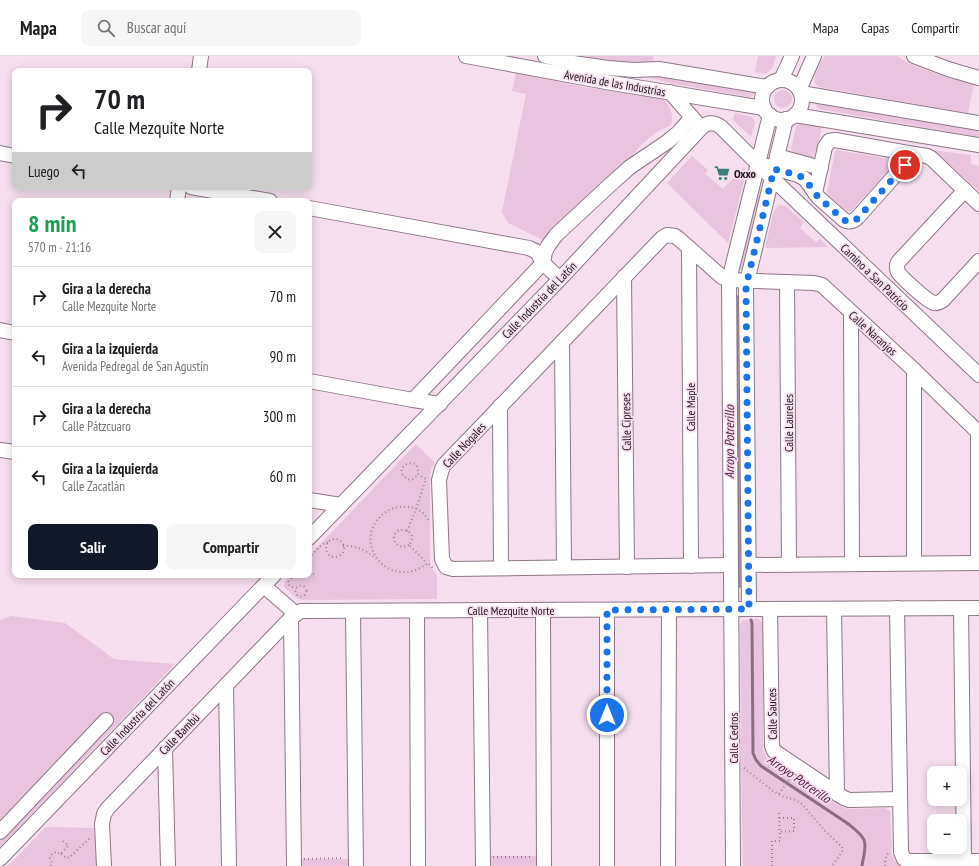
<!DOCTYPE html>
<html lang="es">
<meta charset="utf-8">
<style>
:root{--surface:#fff;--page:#f6f6f6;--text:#202124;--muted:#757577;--line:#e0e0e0;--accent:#111827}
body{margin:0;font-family:"PT Sans Narrow",sans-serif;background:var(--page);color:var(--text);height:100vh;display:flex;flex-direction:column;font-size:15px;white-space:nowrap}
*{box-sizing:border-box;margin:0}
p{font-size:13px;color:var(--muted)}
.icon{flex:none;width:22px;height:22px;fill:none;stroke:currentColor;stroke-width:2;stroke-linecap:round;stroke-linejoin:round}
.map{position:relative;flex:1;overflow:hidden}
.drawer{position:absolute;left:12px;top:142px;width:300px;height:380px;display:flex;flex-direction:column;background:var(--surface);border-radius:8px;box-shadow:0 2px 10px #0003}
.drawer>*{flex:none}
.top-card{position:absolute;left:12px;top:12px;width:300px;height:122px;border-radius:8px;box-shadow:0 2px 10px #0003;background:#fff;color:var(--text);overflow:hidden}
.controls{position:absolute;left:927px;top:710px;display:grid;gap:8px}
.controls a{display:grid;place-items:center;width:40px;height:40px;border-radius:8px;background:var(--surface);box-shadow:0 2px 10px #0003;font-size:20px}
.pin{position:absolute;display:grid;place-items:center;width:34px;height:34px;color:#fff;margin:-17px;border:2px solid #fff;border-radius:50%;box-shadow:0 1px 4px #0007}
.me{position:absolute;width:44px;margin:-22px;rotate:0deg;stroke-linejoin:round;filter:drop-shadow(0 0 3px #0008)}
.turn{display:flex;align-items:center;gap:14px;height:84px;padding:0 16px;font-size:18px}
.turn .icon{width:52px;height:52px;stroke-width:2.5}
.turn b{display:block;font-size:28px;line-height:34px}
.then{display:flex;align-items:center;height:38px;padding:0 16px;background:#0003;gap:8px;font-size:15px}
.round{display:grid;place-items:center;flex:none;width:42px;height:42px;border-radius:8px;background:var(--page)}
.headline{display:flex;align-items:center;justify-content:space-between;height:68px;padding:0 16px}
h1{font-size:24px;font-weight:700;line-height:30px;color:#1e9e55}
.button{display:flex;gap:8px;margin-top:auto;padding:8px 16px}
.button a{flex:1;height:46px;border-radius:8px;background:var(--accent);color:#fff;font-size:16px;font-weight:700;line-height:46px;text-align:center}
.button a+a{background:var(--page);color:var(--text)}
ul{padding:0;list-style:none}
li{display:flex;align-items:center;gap:12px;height:60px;padding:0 16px;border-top:1px solid var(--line)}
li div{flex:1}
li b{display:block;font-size:15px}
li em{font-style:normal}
header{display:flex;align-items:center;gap:24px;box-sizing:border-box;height:56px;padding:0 20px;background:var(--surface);border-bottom:1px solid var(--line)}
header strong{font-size:19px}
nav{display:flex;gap:22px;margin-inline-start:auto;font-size:14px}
.search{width:280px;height:36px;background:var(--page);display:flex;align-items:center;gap:10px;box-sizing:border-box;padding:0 14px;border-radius:8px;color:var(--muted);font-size:15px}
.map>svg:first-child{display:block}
.green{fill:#e9c4de}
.water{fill:#bb93b0;stroke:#8c6e83}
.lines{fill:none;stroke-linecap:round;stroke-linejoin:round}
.stream{stroke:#8c6e83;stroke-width:3}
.minor-casing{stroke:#8d7887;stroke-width:16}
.path{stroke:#988792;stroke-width:2;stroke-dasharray:1 3;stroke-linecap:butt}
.minor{stroke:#fff;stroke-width:14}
.route{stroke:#1a73e8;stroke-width:7;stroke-dasharray:0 12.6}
.labels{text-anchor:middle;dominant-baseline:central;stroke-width:3.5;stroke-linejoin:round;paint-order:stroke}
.street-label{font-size:12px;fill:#1e161b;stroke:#f5deee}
.poi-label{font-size:12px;font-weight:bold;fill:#1e161b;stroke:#f5deee;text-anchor:start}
.water-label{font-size:13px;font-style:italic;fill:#4f1d43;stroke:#f5deee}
</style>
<header>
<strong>Mapa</strong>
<div class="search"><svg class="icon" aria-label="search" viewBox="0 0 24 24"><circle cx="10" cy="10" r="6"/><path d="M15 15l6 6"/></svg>Buscar aquí</div>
<nav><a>Mapa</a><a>Capas</a><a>Compartir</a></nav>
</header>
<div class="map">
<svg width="979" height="810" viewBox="0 0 979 810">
<rect width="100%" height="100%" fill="#f5deee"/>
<g class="green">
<polygon points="570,0 653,0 654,7 643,9"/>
<polygon points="758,0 776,0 772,13 766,18 755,16"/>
<path d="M 825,0 L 897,0 L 910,8 L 934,17 L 947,21 L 974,27 L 968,57 L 819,31 C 808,24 820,9 825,0 Z"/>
<path d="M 516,17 L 584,31 L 655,41 C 657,41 659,42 662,43 C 670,47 674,60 671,69 L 655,77 L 642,88 L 632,100 L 552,180 L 545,185 L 508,167 L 506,164 L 502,156 L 526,38 L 512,35 Z"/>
<polygon points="647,17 754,36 754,38 752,40 750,41 674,28 654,23 647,20"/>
<circle cx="783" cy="43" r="9"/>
<polygon points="817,47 819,47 979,74 979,81 819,53 816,50"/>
<polygon points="735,57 752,61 755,65 752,79 750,80 733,64"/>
<path d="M 800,67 L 822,69 C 821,75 817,99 812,102 C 809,104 804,101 800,100 C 795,99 793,98 791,93 L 796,71 Z"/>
<polygon points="836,94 892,103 895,107 894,109 851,155 846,155 845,154 827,137 835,95"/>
<polygon points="933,94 971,99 971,108 979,110 979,135"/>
<polygon points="692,100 708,114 705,118 723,133 744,111 745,113 745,121 728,187 667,127"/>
<polygon points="759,133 762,134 743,213 741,214 739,212 758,134"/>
<polygon points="779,149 785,150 804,166 800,172 816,186 820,183 828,191 765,192 774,154"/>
<path d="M 416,388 L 435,407 L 431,413 L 430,420 L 430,509 L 437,520 L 437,543 L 303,544 L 296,542 L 284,531 C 284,525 287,523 291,519 L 309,519 L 309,500 Z"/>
<polygon points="11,560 65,567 114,603 175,608 0,791 0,564"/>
<polygon points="758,563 762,566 763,567 763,693 766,701 771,706 844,752 849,753 885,752 887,753 890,755 892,799 895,805 902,810 743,810 741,707 740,569 742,565 744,564"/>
<polygon points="46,771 96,772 96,810 8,810"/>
<rect x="488" y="800" width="52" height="10"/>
<polygon points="297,803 349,803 349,810 298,810"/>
</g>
<polygon class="water" points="737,240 740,240 742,531 739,531"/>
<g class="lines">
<path class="stream" d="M 751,564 L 752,567 L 753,697 L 756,704 L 761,710 L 847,767 C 853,772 861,777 864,784 C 867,791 863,802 862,810"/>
<defs>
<g id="minor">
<polyline points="466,0 606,26 764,52"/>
<polyline points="545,0 573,7 608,12 634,14 659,13 767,31"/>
<polyline points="914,0 948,13 979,22"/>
<polyline points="199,15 201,0"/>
<polyline points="781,24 792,0"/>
<circle cx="782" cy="44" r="20"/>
<polyline points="799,34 814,0"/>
<polyline points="670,36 697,67"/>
<polyline points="801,37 979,67"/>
<polyline points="795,59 979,89"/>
<polyline points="0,97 15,100"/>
<polyline points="777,100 821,112"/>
<path d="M 767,110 L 798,119 L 805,123 L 818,141 L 844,164 C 850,167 854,165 858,161 L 914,98"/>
<polyline points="191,131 270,145"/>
<path d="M 965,134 L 900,204 C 897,207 896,211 898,216 C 901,221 929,247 934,247 C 937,248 940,246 943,244 L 979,205"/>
<polyline points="815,137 825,91 829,85 835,84 914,98 927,100 931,102 979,148"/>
<polyline points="177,145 179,131"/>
<polyline points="309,152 529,192 537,196 543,207 560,223"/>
<polyline points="689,192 691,510"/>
<polyline points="543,207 545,196 548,190 556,179 611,128 630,111 667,86 678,77 692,61"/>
<polyline points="624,221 627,511"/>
<polyline points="787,226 789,509"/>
<polyline points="851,256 852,508"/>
<polyline points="0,274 15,277"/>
<polyline points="562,286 564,511"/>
<polyline points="309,325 413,344 440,348"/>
<polyline points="413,344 543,207"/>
<polyline points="500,350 501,512"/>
<polyline points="0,394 15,396"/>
<polyline points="309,444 341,449"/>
<path d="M 309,482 L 560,223 L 702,71 C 708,66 714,66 721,71 L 772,122 L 979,319"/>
<polyline points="914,507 914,314"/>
<polyline points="978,507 978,376"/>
<polyline points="731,509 453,513 446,511 442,503 439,424 442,413 444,409 662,182 667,179 675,180 679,183 722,221 729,224 814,227 822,229 914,314 979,377"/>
<polyline points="749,509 979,507"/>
<polyline points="264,530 296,558"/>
<polyline points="897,552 901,796 904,803 909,805 979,805"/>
<polyline points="961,552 964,805"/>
<polyline points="749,553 746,230 786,63"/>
<polyline points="770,553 772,690 774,695 844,742 849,744 900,743"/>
<polyline points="834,553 837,738"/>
<polyline points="480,554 483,810"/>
<polyline points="543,554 544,810"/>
<polyline points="353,555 356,810"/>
<polyline points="417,555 418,810"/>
<polyline points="291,561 294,810"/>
<polyline points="226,629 229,810"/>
<polyline points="165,692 168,810"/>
<polyline points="0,776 106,664"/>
<polyline points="0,803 274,519"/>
<polyline points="104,810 102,768 104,758 108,752 285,568 296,558 301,555 979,552"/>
<polyline points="607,810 607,554"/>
<polyline points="668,810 669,553"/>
<polyline points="733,810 729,224 770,59"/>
</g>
</defs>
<use href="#minor" class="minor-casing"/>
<g class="path">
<path d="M 428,464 C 423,455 416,451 406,451 C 398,450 392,452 386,456 C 348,482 387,538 428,507 L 433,512"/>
<path d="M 407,475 L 416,453 L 426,423 L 418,418 C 420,397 392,411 405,421 C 410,426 415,423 418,418"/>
<circle cx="335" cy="492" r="9"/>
<path d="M 409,489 L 403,491 C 399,490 395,488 394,483 C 393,467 421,474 409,489 L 427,507"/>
<path d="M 343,490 C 356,489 367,495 376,503"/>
<path d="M 309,502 C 315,496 320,488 329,486"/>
<polyline points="309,517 315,518"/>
<polyline points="294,519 288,526 289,529 296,533"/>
<circle cx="301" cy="535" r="5.5"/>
<polyline points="744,712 773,735 784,741 796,744 802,748 826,776 842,791 843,794 842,796 832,810"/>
<polyline points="779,738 791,721"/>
<polyline points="779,762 794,762 794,775 779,776"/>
<polyline points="61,798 66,802 70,801 91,781"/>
<polyline points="493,801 533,801"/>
<polyline points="304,803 344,802"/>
<polyline points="51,810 52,807 50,802 52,798 56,796 61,798 68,790 68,789 61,784"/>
<polyline points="772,810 772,785 780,785 779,756"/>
<path d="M 885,810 C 885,805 885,799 890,797"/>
</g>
<use href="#minor" class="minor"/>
</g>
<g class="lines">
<path class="route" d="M 607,659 L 607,554 L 749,553 L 746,230 L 774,113 L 798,119 L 805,123 L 818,141 L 844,164 C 850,167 854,166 858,162 L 905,109"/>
</g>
<defs>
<symbol id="supermarket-bare" viewBox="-9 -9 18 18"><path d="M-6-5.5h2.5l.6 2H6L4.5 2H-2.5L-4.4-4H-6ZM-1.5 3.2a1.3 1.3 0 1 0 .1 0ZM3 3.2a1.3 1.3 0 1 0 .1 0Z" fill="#397f76" stroke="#f5deee" stroke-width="2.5" paint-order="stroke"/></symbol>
</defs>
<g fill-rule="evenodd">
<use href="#supermarket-bare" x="711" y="106" width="22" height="22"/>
</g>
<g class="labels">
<g class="street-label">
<text transform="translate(615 27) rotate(10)">Avenida de las Industrias</text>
<text transform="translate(875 221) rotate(44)">Camino a San Patricio</text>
<text transform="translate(539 244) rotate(-46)">Calle Industria del Latón</text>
<text transform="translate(873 277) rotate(42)">Calle Naranjos</text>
<text transform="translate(690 351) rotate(-90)">Calle Maple</text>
<text transform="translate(626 366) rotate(-91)">Calle Cipreses</text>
<text transform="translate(788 367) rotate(-90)">Calle Laureles</text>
<text transform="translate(464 389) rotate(-47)">Calle Nogales</text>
<text x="511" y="554">Calle Mezquite Norte</text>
<text transform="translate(772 658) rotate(-91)">Calle Sauces</text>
<text transform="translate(137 661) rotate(-46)">Calle Industria del Latón</text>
<text transform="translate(179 678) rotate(-46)">Calle Bambú</text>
<text transform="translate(733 682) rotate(-90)">Calle Cedros</text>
</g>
<g class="poi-label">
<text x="734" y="117">Oxxo</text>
</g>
<g class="water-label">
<text transform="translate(729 386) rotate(-90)">Arroyo Potrerillo</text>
<text transform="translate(799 723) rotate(35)">Arroyo Potrerillo</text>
</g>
</g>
</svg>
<div class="controls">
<a>+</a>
<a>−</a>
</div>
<div class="pin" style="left:905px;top:109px;background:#d93025"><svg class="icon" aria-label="arrive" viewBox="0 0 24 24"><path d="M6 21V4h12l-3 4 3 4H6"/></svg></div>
<svg class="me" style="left:607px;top:659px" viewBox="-20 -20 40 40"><circle r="17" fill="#1a73e8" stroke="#fff" stroke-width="3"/><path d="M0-11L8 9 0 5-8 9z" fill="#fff"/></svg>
<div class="top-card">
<div class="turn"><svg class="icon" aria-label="right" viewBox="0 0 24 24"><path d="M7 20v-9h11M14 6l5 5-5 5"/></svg><div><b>70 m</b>Calle Mezquite Norte</div></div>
<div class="then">Luego<svg class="icon" aria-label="left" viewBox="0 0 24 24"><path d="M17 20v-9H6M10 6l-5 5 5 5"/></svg></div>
</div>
<section class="drawer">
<div class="headline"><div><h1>8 min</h1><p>570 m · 21:16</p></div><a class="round"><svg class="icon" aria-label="close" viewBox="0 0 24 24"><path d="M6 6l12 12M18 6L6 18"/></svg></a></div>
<ul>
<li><svg class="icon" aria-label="right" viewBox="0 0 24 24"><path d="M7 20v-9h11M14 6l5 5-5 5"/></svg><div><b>Gira a la derecha</b><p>Calle Mezquite Norte</p></div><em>70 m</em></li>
<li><svg class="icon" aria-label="left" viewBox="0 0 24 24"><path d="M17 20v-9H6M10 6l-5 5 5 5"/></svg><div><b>Gira a la izquierda</b><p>Avenida Pedregal de San Agustín</p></div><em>90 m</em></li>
<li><svg class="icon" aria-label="right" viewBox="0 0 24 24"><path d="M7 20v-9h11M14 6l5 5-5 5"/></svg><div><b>Gira a la derecha</b><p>Calle Pátzcuaro</p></div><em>300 m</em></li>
<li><svg class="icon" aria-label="left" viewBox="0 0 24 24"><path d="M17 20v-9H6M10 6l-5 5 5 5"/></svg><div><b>Gira a la izquierda</b><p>Calle Zacatlán</p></div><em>60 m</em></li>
</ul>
<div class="button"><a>Salir</a><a>Compartir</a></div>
</section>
</div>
